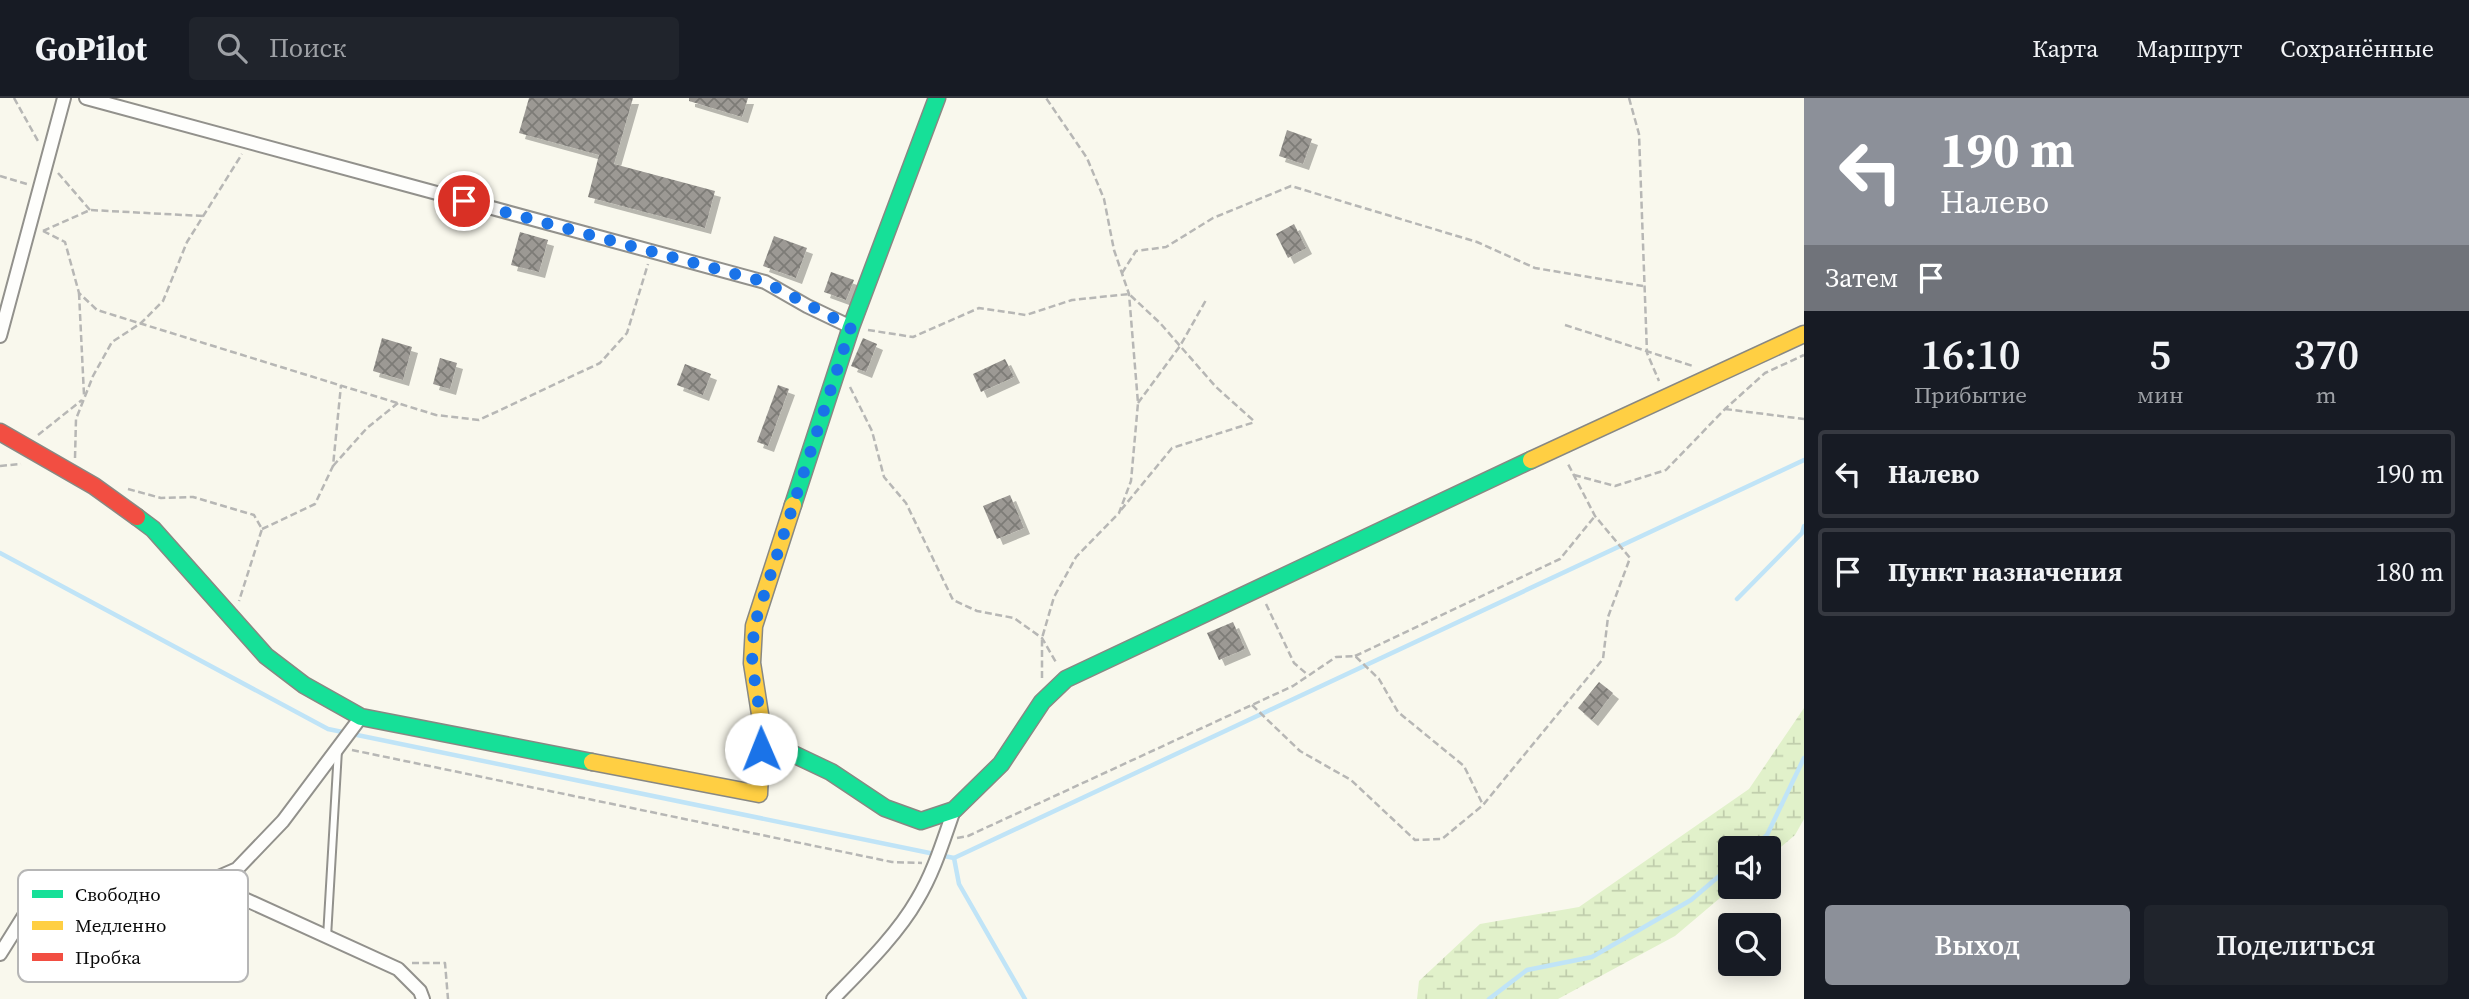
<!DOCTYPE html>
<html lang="ru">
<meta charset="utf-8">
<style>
:root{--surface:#171b24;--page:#20242c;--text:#f1f3f6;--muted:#9ea1a6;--line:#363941;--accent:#8c9099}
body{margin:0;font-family:"Source Serif 4",serif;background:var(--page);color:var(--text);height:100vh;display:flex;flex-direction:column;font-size:26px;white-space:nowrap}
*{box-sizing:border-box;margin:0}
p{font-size:23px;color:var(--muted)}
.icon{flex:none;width:38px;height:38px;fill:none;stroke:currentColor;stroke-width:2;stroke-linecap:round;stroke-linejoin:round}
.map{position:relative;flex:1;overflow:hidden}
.sheet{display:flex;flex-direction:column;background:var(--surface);width:665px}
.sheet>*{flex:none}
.top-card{background:#8c9099;color:#fff;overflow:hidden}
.controls{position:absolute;left:1718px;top:738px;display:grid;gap:14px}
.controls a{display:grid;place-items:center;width:63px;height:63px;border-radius:7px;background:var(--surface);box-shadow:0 4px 18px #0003;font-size:35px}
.pin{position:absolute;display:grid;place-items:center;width:60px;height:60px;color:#fff;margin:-30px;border:4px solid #fff;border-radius:50%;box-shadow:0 2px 7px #0007}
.me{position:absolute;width:77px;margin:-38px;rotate:359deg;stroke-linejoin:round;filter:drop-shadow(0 0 5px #0008)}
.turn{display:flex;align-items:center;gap:24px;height:147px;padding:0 21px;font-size:32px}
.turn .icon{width:91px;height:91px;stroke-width:2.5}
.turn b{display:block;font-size:49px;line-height:60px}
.then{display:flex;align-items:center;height:66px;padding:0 21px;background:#0003;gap:14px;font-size:26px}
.eta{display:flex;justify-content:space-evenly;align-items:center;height:119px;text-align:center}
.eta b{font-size:42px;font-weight:600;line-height:49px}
.button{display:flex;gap:14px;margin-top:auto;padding:14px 21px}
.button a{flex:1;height:80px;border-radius:7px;background:var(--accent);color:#fff;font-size:28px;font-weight:600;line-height:80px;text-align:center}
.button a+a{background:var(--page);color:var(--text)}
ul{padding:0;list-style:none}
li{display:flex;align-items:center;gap:21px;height:88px;margin:0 14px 10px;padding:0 7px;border:4px solid var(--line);border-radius:7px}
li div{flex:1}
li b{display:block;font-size:26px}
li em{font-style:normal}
header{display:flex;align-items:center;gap:42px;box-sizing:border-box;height:98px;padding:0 35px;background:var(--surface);border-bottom:2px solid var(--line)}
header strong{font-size:33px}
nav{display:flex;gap:38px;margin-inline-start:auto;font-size:24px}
.search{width:490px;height:63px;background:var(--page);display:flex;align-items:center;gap:18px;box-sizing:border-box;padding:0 24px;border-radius:7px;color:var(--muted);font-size:26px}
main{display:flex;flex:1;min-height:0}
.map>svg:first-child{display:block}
.wetland{fill:url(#wetland-marsh)}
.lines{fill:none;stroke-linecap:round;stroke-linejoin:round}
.stream{stroke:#c0e4f7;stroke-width:4.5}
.building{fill:url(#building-cross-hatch);filter:url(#shadow)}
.lane-casing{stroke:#92918c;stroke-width:10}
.street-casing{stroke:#92918c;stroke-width:16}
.fast-casing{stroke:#888883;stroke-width:19}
.slow-casing{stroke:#888883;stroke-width:19}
.jam-casing{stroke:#888883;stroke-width:19}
.path{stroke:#b7b7b5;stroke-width:2.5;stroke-dasharray:7 3.5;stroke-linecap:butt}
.lane{stroke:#fefefc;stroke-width:6}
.street{stroke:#fefefc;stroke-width:12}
.fast{stroke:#16e098;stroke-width:16}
.slow{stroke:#ffcf43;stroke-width:16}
.jam{stroke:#f24e42;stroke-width:16}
.route{stroke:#1a73e8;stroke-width:12;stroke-dasharray:0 21.6}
.key{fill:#fff;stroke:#b6b6b6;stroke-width:2}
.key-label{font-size:19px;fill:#0a0a0a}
</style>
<header>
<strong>GoPilot</strong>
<div class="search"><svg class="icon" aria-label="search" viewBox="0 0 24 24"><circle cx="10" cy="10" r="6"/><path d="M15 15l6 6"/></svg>Поиск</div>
<nav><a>Карта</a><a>Маршрут</a><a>Сохранённые</a></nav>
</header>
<main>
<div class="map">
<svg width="1804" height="901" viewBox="0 0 1804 901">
<defs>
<pattern id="wetland-marsh" width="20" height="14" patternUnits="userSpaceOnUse" patternTransform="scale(1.75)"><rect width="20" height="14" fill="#e1f1ca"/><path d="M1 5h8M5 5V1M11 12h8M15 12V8" fill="none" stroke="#c0cdac"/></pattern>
<pattern id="building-cross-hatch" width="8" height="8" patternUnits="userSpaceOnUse" patternTransform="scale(1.75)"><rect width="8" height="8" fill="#9c9994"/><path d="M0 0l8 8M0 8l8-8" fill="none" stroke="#7d7b77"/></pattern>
<filter id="shadow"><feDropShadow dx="6" dy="6" stdDeviation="0" flood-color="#0004"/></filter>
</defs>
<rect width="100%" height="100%" fill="#f9f8ed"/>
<polygon class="wetland" points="1804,610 1804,721 1795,737 1769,759 1769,751 1731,751 1731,789 1733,789 1675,838 1558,901 1417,901 1419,883 1480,826 1579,809 1749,691"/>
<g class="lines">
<g class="stream">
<polyline points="0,455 328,631 954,760 1804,362"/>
<polyline points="1737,501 1802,435 1804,428"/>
<polyline points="1751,751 1767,737 1804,660"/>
<polyline points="954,760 959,786 1025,901"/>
<polyline points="1489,901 1527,872 1592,859 1691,802 1731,768"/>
</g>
</g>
<g class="building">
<polygon points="529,0 633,0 614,66 715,93 705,130 588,99 599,57 519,35"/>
<polygon points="689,0 748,0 742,19 689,3"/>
<polygon points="1287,32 1312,41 1303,66 1279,58"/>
<polygon points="1294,126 1306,150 1288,160 1276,136"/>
<polygon points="520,134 548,142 539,174 511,167"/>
<polygon points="774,138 807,150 796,180 763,168"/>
<polygon points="831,174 854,182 846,202 824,194"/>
<polygon points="382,240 412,249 403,282 373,273"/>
<polygon points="863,240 877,246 866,274 851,268"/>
<polygon points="440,260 457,265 450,291 433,286"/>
<polygon points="1005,261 1014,279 981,294 973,276"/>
<polygon points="685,266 711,276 703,297 677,287"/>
<polygon points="778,287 789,291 768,348 757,344"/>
<polygon points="1010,397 1024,430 997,441 983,408"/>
<polygon points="1233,524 1245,551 1219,562 1207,535"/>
<polygon points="1599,584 1613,595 1592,622 1578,610"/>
</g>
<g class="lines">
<defs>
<polyline id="lane" points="327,839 338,652"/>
<g id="street">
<polyline points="86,0 765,184 807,208 851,229"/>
<polyline points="0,238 64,0"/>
<polyline points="207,784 398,871 420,893 423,901"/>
<polyline points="0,856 37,797 57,782 207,784 237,771 283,723 361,619"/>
<path d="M 833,901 C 861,872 897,837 917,802 C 934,774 943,743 954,712"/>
</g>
<g id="fast">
<polyline points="793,407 851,229 937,0"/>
<polyline points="137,419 153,431 266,558 304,587 361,619 592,664"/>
<polyline points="762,629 791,655 831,674 885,710 921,723 954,712 1001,666 1042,604 1066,581 1531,362"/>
</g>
<g id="slow">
<polyline points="1531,362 1804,236"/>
<polyline points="592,664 759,696 762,629 752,565 754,528 793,407"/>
</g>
<polyline id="jam" points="0,334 94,388 137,419"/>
</defs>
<use href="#lane" class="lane-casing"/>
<use href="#street" class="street-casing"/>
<use href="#fast" class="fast-casing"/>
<use href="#slow" class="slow-casing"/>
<use href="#jam" class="jam-casing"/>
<g class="path">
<polyline points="14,0 38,43"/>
<polyline points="1629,0 1639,36 1647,255 1659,283"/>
<polyline points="58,75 90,112"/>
<polyline points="0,78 27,86"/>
<polyline points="43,133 65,144 79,195 97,212 436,317 479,322 600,265 627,235 648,166"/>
<polyline points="43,133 90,112 203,118"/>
<polyline points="1122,175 1136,153 1166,149 1213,120 1291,88 1477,144 1535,170 1643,188"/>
<polyline points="79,195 84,297"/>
<polyline points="1565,227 1693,268"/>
<polyline points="868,232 913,239 979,210 1026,217 1072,202 1129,196 1160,225 1216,289 1255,324"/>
<polyline points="850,289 872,333 884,379 906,405 953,502 977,513 1014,520 1042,540 1057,566"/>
<polyline points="1138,305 1180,248 1206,202"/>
<polyline points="1725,311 1804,321"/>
<polyline points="38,337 82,302"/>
<polyline points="75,360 76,321 93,278 112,244 141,225 163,203 187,144 242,56"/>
<polyline points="0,368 21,366"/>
<polyline points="333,368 367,330 398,305"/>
<polyline points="1574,377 1615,388 1666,372 1725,311 1765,275 1804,257"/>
<polyline points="128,391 161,400 193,399 254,417 262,431 239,503"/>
<polyline points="1121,412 1172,350 1255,324"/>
<polyline points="262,431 315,406 333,368 341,287"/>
<polyline points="1266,506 1294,565 1308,577"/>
<polyline points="1355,558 1560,461 1595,418"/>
<polyline points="1042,580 1042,540 1054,499 1076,459 1119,415 1131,383 1138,305 1129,196 1114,152 1104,101 1087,60 1046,0"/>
<polyline points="1252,607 1300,653 1351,682 1415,742 1442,741 1483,707 1603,561 1608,519 1630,460 1595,418 1567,364"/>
<polyline points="352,652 892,764 922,765"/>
<polyline points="957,740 968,738 1293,588 1336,559 1355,558 1379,581 1398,614 1464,668 1483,707"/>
<polyline points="412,865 445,865 448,901"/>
</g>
<use href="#lane" class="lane"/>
<use href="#street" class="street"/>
<use href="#fast" class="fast"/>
<use href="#slow" class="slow"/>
<use href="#jam" class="jam"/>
</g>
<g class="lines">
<polyline class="route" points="464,103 765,184 851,229 754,528 752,565 762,629 761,651"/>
</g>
<rect x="18" y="772" width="230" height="112" rx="10" class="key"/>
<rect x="32" y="792" width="31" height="8" fill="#16e098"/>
<rect x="32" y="823" width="31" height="9" fill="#ffcf43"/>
<rect x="32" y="855" width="31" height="8" fill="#f24e42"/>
<g class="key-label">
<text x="75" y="803">Свободно</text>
<text x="75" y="834">Медленно</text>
<text x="75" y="866">Пробка</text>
</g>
</svg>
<div class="controls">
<a><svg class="icon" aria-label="sound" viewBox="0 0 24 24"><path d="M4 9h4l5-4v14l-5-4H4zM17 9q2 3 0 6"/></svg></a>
<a><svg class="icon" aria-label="search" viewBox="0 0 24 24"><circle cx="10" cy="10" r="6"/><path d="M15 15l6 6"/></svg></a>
</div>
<div class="pin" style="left:464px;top:103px;background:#d93025"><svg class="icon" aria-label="arrive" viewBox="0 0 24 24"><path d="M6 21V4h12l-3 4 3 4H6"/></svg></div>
<svg class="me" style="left:761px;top:651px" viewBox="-20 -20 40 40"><circle r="19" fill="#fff"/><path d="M0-13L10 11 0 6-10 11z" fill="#1a73e8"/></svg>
</div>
<section class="sheet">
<div class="top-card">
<div class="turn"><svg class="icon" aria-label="left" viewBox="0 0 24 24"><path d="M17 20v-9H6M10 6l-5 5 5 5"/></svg><div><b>190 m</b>Налево</div></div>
<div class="then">Затем<svg class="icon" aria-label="arrive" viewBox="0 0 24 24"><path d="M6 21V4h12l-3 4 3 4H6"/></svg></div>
</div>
<div class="eta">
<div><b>16:10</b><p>Прибытие</p></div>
<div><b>5</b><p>мин</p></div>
<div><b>370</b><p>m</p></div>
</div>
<ul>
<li><svg class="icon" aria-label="left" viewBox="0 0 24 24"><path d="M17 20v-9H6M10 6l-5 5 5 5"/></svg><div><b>Налево</b></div><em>190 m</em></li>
<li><svg class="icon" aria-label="arrive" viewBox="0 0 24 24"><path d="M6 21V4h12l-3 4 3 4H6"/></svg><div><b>Пункт назначения</b></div><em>180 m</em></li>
</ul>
<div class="button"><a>Выход</a><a>Поделиться</a></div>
</section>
</main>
